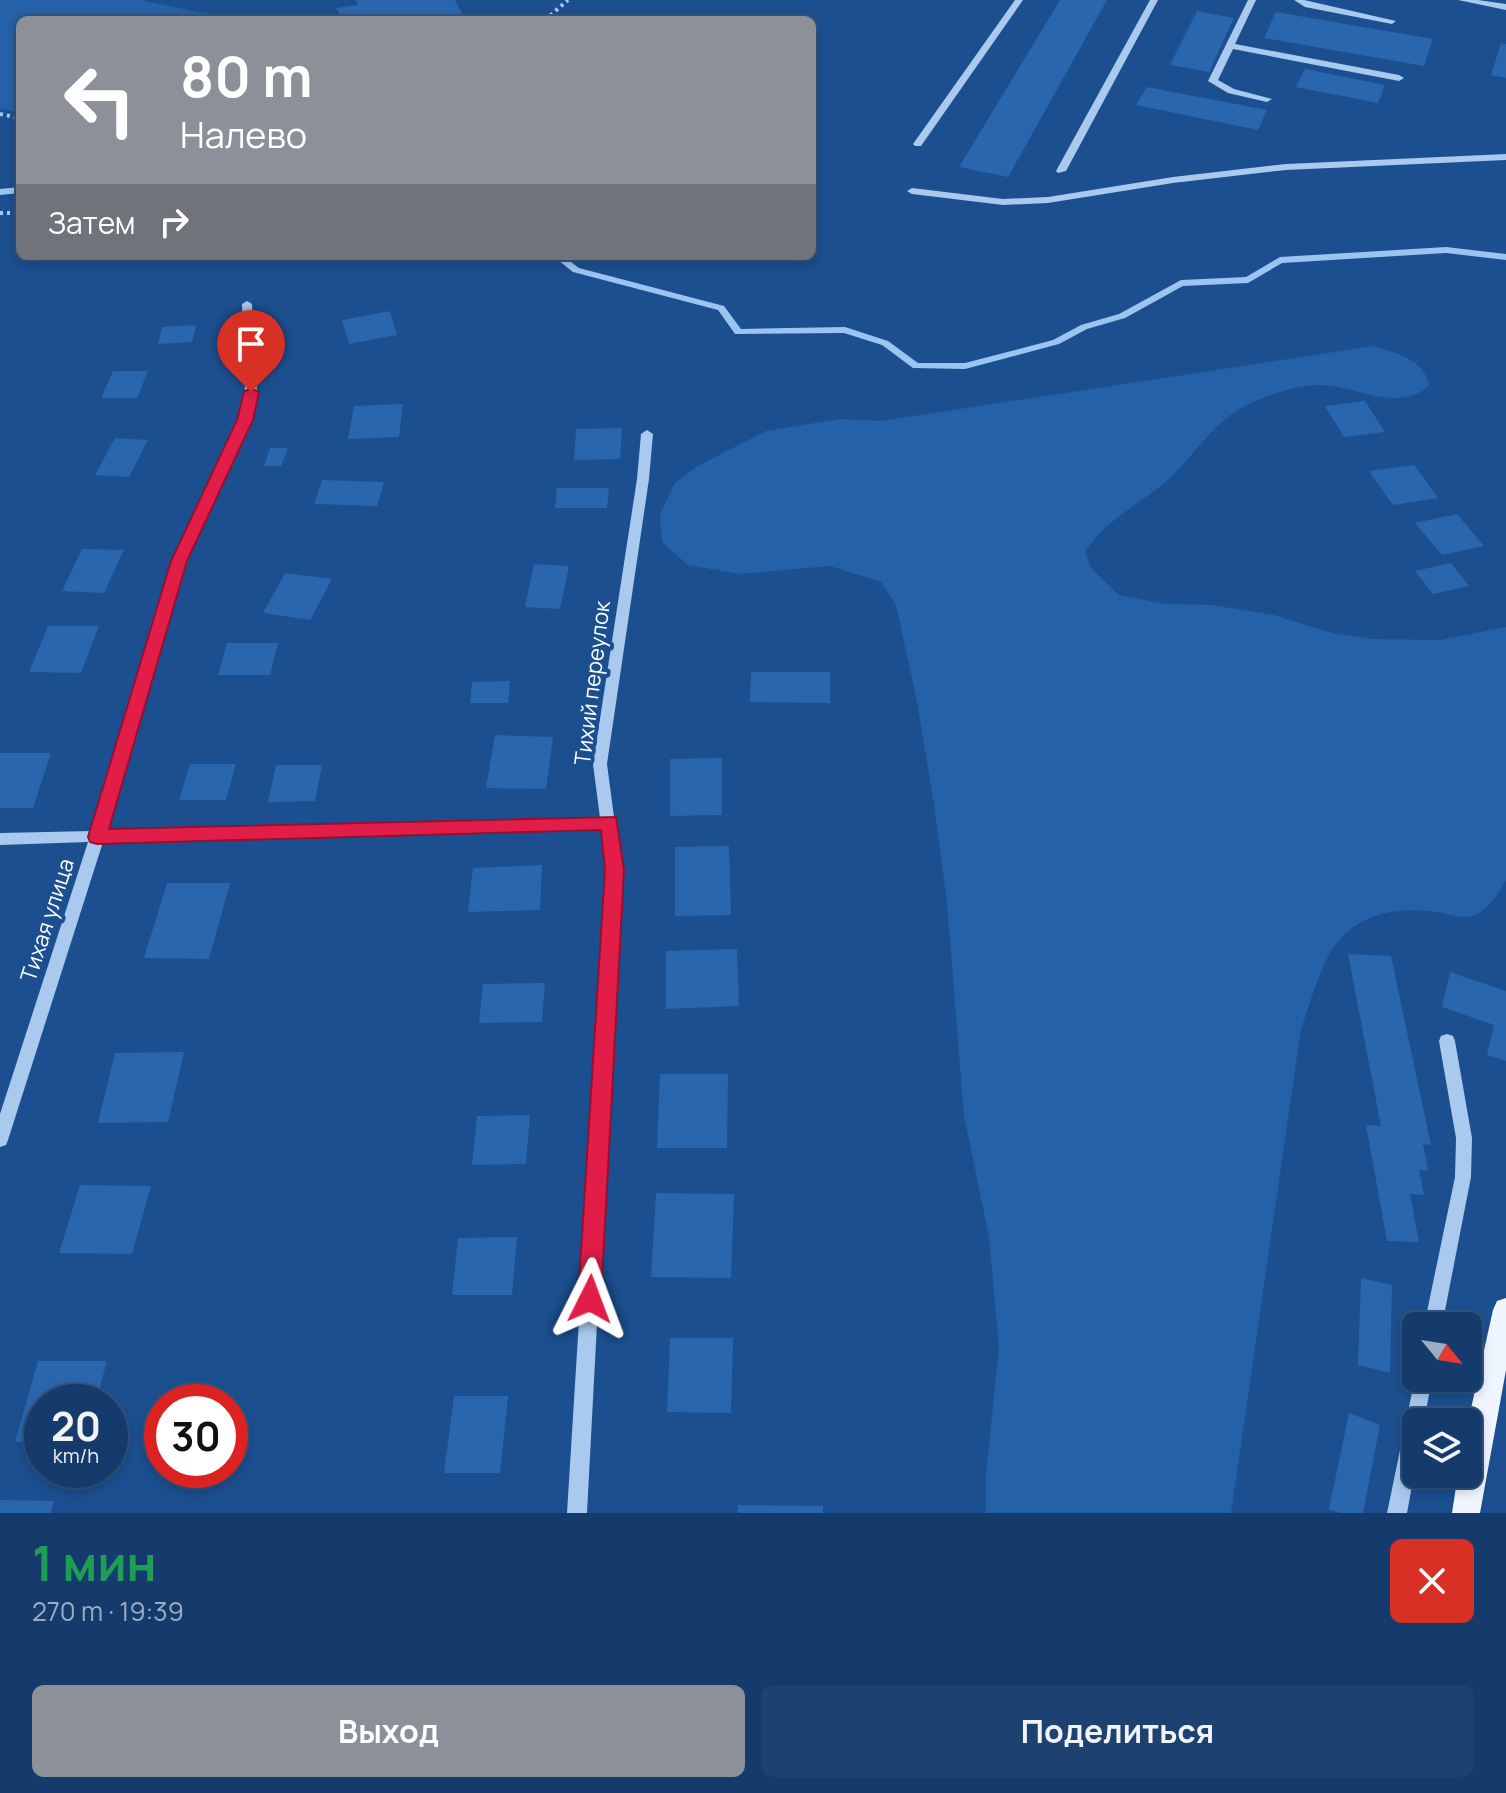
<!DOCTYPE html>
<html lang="ru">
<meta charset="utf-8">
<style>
:root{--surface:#143b6b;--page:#1d4271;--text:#f1f3f6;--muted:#9dadc1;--line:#33557e;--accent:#8c9099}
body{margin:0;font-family:Manrope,sans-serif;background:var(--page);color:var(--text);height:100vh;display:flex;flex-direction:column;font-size:30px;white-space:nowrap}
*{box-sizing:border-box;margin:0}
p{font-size:26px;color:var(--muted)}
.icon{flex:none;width:44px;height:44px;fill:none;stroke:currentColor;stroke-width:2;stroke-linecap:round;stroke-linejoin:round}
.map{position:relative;height:1513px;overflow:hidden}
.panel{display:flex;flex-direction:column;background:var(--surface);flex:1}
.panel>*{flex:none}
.banner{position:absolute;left:16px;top:16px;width:800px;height:244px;border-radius:12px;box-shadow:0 4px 12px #0003,0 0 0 2px var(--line);background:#8c9099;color:#fff;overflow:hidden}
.needle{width:52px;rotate:120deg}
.tools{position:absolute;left:1402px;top:1312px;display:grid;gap:16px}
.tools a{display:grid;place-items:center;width:80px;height:80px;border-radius:12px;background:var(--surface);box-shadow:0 4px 12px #0003,0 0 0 2px var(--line);font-size:40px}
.speed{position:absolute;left:24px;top:1384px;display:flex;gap:16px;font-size:40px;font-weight:700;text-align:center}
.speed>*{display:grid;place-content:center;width:104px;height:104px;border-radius:50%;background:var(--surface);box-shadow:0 4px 12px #0003,0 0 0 2px var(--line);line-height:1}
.speed small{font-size:20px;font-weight:400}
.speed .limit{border:12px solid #d22;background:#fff;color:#111}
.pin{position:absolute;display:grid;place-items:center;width:68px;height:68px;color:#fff;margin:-82px -34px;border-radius:50% 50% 50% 0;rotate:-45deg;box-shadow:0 0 8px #0007}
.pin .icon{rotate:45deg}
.me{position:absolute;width:88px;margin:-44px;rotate:3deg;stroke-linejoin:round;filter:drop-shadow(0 0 6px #0008)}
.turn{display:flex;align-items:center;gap:28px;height:168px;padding:0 32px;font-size:36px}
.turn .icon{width:104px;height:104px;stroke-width:2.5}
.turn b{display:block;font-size:56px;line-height:68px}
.then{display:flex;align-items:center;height:76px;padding:0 32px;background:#0003;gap:16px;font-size:30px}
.round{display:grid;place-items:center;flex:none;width:84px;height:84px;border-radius:12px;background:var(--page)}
.head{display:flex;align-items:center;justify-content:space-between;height:136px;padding:0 32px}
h1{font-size:48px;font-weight:700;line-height:60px;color:#1e9e55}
.cta{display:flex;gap:16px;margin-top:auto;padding:16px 32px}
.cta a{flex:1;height:92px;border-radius:12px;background:var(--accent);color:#fff;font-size:32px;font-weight:700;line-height:92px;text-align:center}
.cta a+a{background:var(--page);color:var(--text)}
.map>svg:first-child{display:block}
.green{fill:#2461a8}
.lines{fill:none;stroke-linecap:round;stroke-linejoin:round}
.stream{fill:#9cc4f0;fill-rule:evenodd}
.building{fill:#2a66ad}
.path{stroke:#a9c9ee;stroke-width:4;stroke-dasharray:3 4;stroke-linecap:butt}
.minor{fill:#a9c9ee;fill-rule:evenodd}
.major{fill:#f0f6ff;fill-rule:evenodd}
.route{fill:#e11d48;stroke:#92132f;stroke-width:2}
.labels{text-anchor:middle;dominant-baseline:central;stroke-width:8;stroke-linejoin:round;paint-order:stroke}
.street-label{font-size:22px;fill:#fff;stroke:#1b4f8f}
</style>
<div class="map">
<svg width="1506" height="1513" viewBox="0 0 1506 1513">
<rect width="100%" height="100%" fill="#1b4f8f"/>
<g class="green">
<polygon points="0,0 140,0 237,20 20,20 20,113 0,109"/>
<path d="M 1373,346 C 1394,352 1426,360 1429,386 C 1396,414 1354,384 1317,385 C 1295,386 1267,395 1247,405 C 1213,421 1191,461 1163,484 C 1136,506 1104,522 1085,552 L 1091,568 L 1119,595 L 1165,604 L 1212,605 L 1274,615 L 1332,633 L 1373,639 L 1441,640 L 1506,627 L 1506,880 C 1497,895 1490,909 1473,916 C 1463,919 1448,914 1437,912 C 1395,906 1353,914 1330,953 C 1317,976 1310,1004 1301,1029 L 1231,1513 L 986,1513 L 986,1474 L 999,1347 L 989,1237 L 964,1116 L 947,903 L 934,804 L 917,702 L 896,605 L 881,582 L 830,566 L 740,574 L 688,565 L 662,542 L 660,514 L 675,483 L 696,467 L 766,431 L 840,419 L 881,421 Z"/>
</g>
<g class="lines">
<g class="stream">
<polygon points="20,187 20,193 0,195 0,189"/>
<polygon points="1446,247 1506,254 1506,260 1446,253 1282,263 1248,283 1183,286 1125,318 1087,329 1059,344 965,369 913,368 882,345 844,333 735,334 718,310 573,272 553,256 563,256 579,268 724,306 741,329 845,327 888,341 918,363 965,363 1053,340 1081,325 1119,314 1181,280 1246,277 1280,257"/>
</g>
</g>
<g class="building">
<polygon points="356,0 455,0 465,20 343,20 336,8 358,5"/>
<polygon points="1060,0 1107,0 1008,177 959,167"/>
<polygon points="1197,11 1234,18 1209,72 1170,65"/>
<polygon points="1276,12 1433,39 1424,66 1264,38"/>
<polygon points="1501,43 1506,44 1506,78 1491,75"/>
<polygon points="1305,69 1385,85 1378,103 1296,87"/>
<polygon points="1147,87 1267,110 1258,130 1136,105"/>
<polygon points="390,311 397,335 349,344 342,320"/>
<polygon points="196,325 192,342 158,344 162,327"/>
<polygon points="113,371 148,371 137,398 101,398"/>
<polygon points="1365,401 1385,432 1344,437 1325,406"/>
<polygon points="403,404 399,437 348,439 354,406"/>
<polygon points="622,428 620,459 574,460 576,429"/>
<polygon points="115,438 148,440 129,477 95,475"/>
<polygon points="270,448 288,448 281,466 264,466"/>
<polygon points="1414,465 1438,498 1393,505 1369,471"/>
<polygon points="322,480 384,482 377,506 314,504"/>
<polygon points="557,488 609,488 607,508 555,508"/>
<polygon points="1457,514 1484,546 1442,555 1415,523"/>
<polygon points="82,549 124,550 104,593 62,591"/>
<polygon points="1451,563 1469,586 1433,594 1415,571"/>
<polygon points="534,564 569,566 560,609 525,607"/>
<polygon points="285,573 332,579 310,620 263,613"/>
<polygon points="48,626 99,626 81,673 29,672"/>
<polygon points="227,643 278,643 270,675 218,675"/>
<polygon points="751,672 830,672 830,703 750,702"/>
<polygon points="510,681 508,703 470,703 472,682"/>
<polygon points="495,735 553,737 546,789 486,788"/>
<polygon points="0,753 51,753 33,808 0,808"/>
<polygon points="722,758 722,815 670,816 670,759"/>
<polygon points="190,764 236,764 226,800 179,800"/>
<polygon points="276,765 322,765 315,801 268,802"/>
<polygon points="729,846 731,915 675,916 675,847"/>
<polygon points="542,865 540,910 468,912 473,868"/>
<polygon points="167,883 230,883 209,959 144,958"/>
<polygon points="737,949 739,1006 666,1009 666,951"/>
<polygon points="1348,954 1391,956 1431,1145 1423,1144 1428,1170 1419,1170 1424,1195 1410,1194 1419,1242 1387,1241 1366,1125 1381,1126"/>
<polygon points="1450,972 1506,991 1506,1061 1487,1055 1494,1025 1442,1007"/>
<polygon points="545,983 542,1022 479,1023 483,984"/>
<polygon points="184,1052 168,1122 98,1123 115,1053"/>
<polygon points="660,1074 728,1074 727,1148 657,1148"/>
<polygon points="530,1115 526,1164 472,1165 477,1116"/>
<polygon points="80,1185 151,1186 132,1254 59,1253"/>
<polygon points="656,1193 734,1194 731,1278 651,1277"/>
<polygon points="517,1237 512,1295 452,1295 458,1238"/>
<polygon points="1361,1278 1392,1285 1390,1373 1358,1365"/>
<polygon points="670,1338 733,1338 731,1413 667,1412"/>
<polygon points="38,1361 107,1361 96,1402 42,1402 42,1442 15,1442"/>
<polygon points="454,1396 508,1396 500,1473 444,1473"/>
<polygon points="1349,1413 1380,1425 1363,1513 1339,1513 1329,1509"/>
<polygon points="0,1500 54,1501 51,1513 0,1513"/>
<polygon points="738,1505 823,1506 823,1513 738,1513"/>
</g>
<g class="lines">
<g class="path">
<polyline points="545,20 568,0"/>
<polyline points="0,114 20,118"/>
<polyline points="0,213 20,213"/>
</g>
<g class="minor">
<polygon points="1015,0 1023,0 921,146 915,146 913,144"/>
<polygon points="1150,0 1158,0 1066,171 1058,173 1056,171"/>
<polygon points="1248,0 1256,0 1235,44 1399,75 1404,78 1399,81 1233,49 1218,80 1234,89 1272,99 1267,102 1228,93 1208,81"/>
<polygon points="1294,0 1304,0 1396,21 1392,24 1305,7"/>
<polygon points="1458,0 1478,0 1506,4 1506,10"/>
<polygon points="1506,154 1506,160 1286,170 1173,183 1048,203 1003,205 912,194 907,191 912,188 1003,199 1048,197 1173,177 1286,164"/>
<polygon points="247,301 252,304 257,392 251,420 185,561 106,831 600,818 593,764 637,479 641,434 647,430 653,434 649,479 607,764 621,870 587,1513 567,1513 607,870 601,829 103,842 8,1140 6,1145 0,1147 0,1114 88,842 0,845 0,833 92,831 173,561 239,420 245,392 242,304"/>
<polygon points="1447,1034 1453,1036 1455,1041 1472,1138 1471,1177 1442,1326 1424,1326 1455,1177 1456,1138 1439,1041 1441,1036"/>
<polygon points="1416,1373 1416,1378 1432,1378 1424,1422 1416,1422 1416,1464 1407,1513 1387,1513"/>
</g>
<polygon class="major" points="1506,1298 1506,1370 1480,1513 1452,1513 1458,1474 1468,1474 1468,1422 1493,1310 1497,1301"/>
</g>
<polygon class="route" points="251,388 259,392 253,420 187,561 109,829 616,817 624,870 601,1299 598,1306 590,1310 581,1306 578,1299 605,870 601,830 97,844 90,842 88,837 171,561 237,420 244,392"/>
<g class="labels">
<g class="street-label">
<text transform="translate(592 683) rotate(-83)">Тихий переулок</text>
<text transform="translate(47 920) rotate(-72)">Тихая улица</text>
</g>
</g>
</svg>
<div class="tools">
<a><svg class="needle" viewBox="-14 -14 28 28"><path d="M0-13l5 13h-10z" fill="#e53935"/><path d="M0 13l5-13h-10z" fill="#9dadc1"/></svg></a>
<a><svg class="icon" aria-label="layers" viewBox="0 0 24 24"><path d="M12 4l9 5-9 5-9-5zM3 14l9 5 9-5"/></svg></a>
</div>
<div class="speed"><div>20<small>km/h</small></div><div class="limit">30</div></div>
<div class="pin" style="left:251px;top:392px;background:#d93025"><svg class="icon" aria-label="arrive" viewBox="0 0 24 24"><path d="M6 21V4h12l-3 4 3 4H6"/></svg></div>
<svg class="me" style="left:590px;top:1299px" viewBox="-20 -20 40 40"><path d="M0-17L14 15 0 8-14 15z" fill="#e11d48" stroke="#fff" stroke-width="4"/></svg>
<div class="banner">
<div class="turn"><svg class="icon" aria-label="left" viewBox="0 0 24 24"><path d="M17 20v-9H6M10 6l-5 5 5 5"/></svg><div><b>80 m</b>Налево</div></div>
<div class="then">Затем<svg class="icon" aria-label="right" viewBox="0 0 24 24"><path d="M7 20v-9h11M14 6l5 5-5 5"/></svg></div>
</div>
</div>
<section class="panel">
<div class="head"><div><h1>1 мин</h1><p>270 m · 19:39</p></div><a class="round" style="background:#d93025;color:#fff"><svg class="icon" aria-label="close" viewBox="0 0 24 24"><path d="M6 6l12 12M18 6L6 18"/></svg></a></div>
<div class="cta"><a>Выход</a><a>Поделиться</a></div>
</section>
